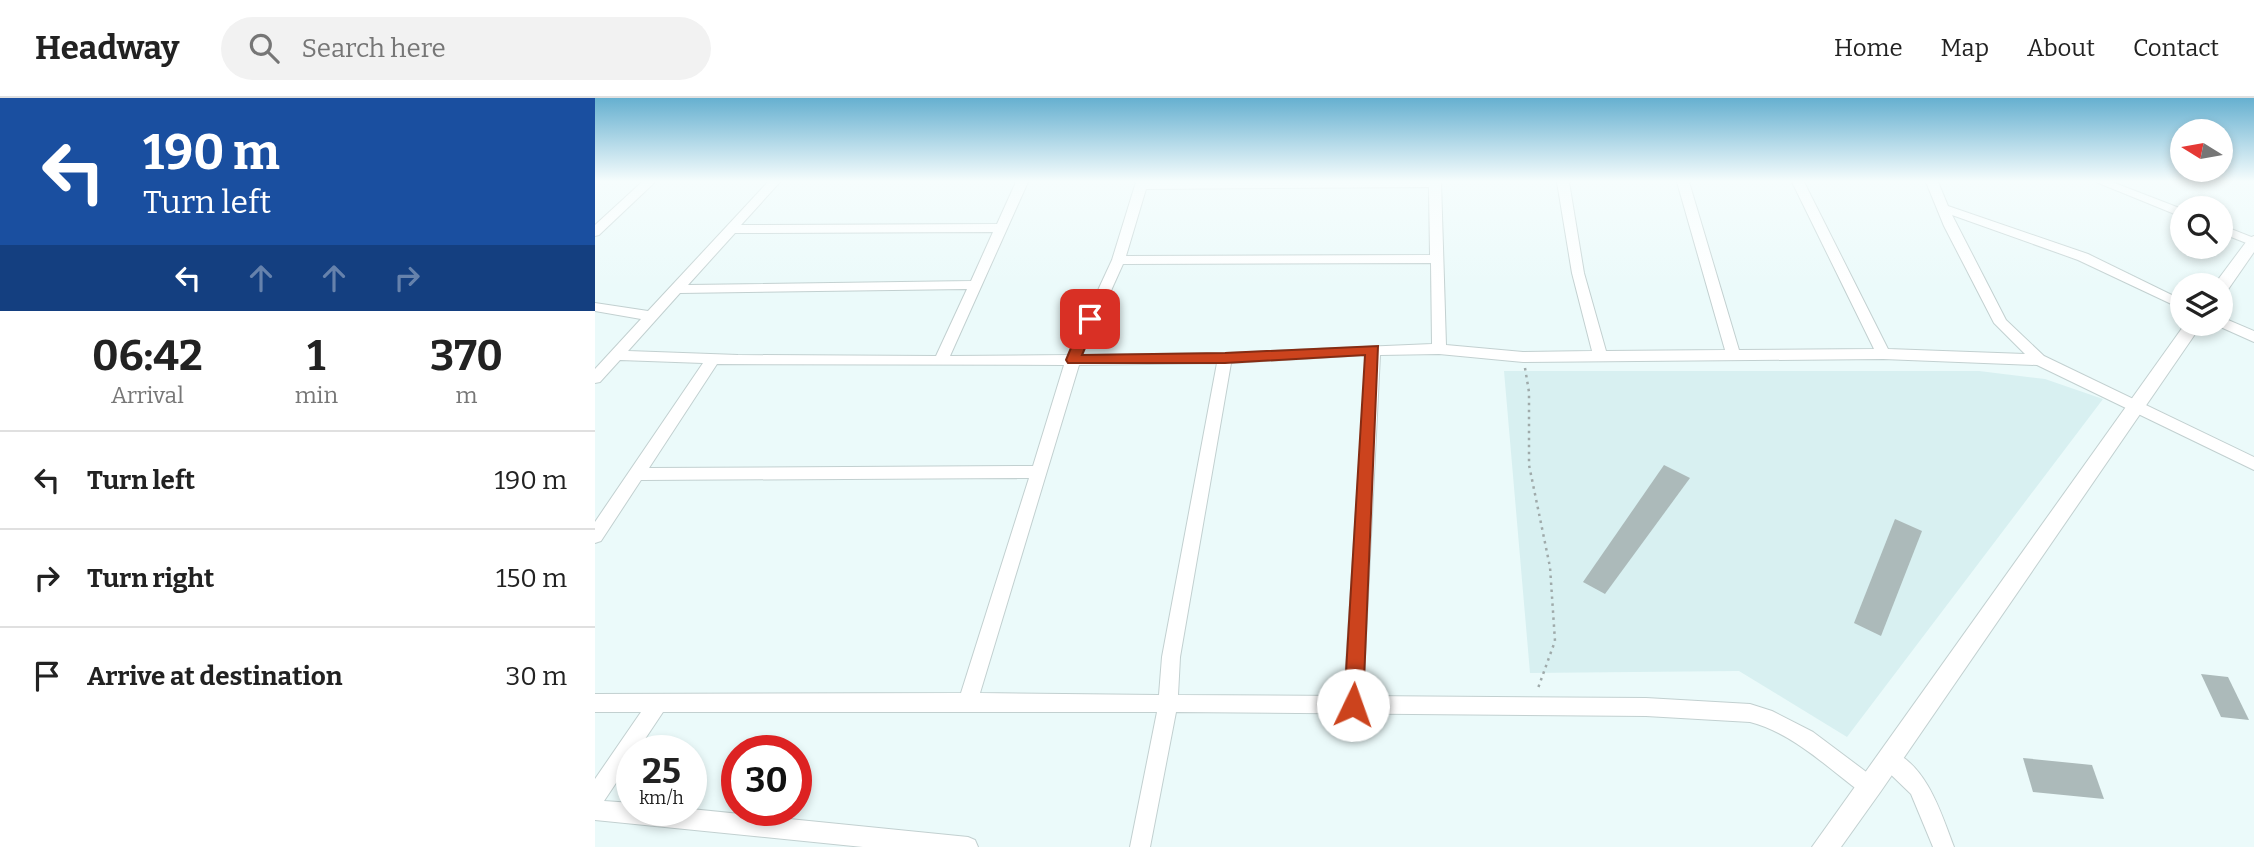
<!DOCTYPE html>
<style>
:root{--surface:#fff;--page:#f2f2f2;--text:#222;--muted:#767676;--line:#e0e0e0}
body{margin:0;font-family:Bitter,serif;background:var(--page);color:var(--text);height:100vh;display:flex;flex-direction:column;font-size:26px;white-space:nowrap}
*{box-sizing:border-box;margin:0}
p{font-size:23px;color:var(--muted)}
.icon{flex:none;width:38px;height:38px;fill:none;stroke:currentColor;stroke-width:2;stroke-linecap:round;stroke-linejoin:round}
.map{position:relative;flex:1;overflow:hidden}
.details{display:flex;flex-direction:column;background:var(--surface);width:595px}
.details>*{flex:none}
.guide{background:#1a4fa0;color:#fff;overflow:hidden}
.needle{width:46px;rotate:281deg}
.tools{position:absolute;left:1575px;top:21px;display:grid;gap:14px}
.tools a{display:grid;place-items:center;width:63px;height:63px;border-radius:50%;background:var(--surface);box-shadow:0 4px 10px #0003;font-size:35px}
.speed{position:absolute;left:21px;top:637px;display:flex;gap:14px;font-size:35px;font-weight:700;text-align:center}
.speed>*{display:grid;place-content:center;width:91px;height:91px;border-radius:50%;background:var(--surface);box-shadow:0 4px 10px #0003;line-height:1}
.speed small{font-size:18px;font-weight:400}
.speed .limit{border:10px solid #d22;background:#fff;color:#111}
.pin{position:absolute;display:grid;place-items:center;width:60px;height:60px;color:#fff;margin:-30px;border-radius:14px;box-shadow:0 4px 10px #0006}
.me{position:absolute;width:77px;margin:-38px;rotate:3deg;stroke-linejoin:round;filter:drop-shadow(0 0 5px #0008)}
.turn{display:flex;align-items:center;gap:24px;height:147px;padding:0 28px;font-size:32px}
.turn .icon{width:91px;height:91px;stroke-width:2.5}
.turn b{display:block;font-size:49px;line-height:60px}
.lanes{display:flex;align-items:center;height:66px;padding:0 28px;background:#0003;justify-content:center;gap:35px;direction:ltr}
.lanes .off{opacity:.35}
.eta{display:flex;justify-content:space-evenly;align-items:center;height:119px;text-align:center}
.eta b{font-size:42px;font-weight:700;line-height:49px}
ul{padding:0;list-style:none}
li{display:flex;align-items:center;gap:21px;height:98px;padding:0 28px;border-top:2px solid var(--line)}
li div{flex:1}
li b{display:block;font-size:26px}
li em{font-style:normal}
header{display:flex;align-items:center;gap:42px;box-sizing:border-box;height:98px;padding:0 35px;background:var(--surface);border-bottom:2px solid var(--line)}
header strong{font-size:33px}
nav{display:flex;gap:38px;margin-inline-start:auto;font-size:24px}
.search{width:490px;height:63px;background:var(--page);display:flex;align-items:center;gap:18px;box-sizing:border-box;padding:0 24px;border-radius:38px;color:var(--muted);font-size:26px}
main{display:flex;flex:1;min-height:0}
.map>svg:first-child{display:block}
.built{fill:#d8f0f1}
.building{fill:#acbaba}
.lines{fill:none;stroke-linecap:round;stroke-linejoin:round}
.minor-casing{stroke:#c2d0d0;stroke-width:2}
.tertiary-casing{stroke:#c2d0d0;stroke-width:2}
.path{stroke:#9faaaa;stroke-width:2.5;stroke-dasharray:2.5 4.5;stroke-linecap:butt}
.minor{fill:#fff;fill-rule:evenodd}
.tertiary{fill:#fff;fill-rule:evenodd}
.route{fill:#cc431d;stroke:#852c13;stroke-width:2}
</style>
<header>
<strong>Headway</strong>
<div class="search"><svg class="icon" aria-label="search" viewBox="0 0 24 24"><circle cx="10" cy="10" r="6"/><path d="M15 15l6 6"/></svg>Search here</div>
<nav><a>Home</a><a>Map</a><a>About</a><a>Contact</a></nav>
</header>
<main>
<section class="details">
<div class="guide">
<div class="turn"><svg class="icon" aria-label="left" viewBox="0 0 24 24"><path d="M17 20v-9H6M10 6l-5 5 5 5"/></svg><div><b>190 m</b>Turn left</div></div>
<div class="lanes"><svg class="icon" aria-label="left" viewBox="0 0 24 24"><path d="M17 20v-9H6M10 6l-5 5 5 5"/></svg><svg class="icon off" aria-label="ahead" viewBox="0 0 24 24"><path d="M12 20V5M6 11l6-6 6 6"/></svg><svg class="icon off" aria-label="ahead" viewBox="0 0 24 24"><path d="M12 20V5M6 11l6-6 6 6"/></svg><svg class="icon off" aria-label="right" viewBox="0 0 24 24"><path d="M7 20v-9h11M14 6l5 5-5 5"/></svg></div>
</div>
<div class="eta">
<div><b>06:42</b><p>Arrival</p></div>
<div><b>1</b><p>min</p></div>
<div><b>370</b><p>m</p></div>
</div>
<ul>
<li><svg class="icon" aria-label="left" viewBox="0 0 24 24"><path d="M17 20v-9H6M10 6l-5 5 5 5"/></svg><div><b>Turn left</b></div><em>190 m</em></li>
<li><svg class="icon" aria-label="right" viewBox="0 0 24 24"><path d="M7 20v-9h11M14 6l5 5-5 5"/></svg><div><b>Turn right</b></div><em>150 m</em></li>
<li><svg class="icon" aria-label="arrive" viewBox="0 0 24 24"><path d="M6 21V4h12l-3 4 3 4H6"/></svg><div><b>Arrive at destination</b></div><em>30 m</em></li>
</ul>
</section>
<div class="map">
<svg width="1659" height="749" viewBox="0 0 1659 749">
<rect width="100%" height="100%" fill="#ebfafa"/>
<polygon class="built" points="909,273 1384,273 1450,281 1508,301 1252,639 1144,573 935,575"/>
<g class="building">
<polygon points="1069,367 1095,380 1010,496 988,484"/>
<polygon points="1300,421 1327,433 1286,538 1259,525"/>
<polygon points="1606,576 1633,579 1654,622 1626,619"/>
<polygon points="1428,660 1497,667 1509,701 1438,694"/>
</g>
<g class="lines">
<defs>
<g id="minor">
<polygon points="47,84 60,84 4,137 0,138 0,127"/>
<path d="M 173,84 L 185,84 L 146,127 L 402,126 L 421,84 L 433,84 L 355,258 L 473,257 L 517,162 L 541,84 L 846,84 L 851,247 L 928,254 L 997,253 L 977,175 L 962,84 L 974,84 L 989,175 L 1011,253 L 1130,252 L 1082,84 L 1094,84 L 1144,252 L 1279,251 L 1197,84 L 1209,84 L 1293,251 L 1430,256 L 1399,225 L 1349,128 L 1331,84 L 1343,84 L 1353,108 L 1493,156 L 1587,202 L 1587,211 L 1483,162 L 1357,117 L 1411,222 L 1449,258 L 1659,359 L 1659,372 L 1442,267 L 1288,261 L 928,264 L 844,256 L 785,257 L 768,598 L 1051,600 L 1155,606 L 1177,613 L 1218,634 L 1282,682 L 1285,689 L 1282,696 L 1275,699 L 1268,696 C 1233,670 1198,635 1155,624 L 1051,618 L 581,614 L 555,749 L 535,749 L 562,614 L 68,614 L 42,653 L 37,653 L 37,661 L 9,703 L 37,705 L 37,712 L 96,711 L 373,739 L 380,742 L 383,749 L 268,749 L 0,722 L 0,681 L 46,614 L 0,614 L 0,596 L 366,595 L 434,380 L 46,382 L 6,443 L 0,445 L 0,424 L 108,265 L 25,262 L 5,284 L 0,285 L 0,271 L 46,221 L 0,213 L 0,205 L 53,213 ZM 834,89 L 835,157 L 531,158 L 551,91 ZM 398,134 L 376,183 L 93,187 L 140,135 ZM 836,165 L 837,246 L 630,255 L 487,257 L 528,166 ZM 372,191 L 341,258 L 143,257 L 33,253 L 85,195 ZM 771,257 L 749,598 L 583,597 L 585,559 L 636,265 ZM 622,265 L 567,559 L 564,597 L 385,595 L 484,267 ZM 122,266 L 469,267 L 438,368 L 54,370 Z"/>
<polygon points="1501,84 1517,84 1587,111 1587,119"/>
<polygon points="1626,127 1659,140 1659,148 1626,135"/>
<polygon points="1626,219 1659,233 1659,244 1621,227 1626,226"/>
<path d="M 1295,652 C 1332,667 1346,715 1359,749 L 1338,749 L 1316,696 L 1288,669 L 1285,662 L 1288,655 Z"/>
</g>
<g id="tertiary">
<polygon points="1659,138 1659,154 1632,193 1626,194 1626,187 1619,187 1654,140"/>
<polygon points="1590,226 1607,226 1286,693 1246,749 1217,749"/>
</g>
</defs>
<use href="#minor" class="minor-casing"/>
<use href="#tertiary" class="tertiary-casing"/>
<polyline class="path" points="930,270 934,294 934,367 955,469 960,543 942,593"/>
<use href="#minor" class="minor"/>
<use href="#tertiary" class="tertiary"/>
</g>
<linearGradient id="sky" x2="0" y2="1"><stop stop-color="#66b0d0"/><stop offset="0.44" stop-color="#f6fdfd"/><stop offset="1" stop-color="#f6fdfd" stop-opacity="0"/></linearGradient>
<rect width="1659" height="189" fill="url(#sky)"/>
<polygon class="route" points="495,217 502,221 487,257 630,255 783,248 768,607 765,613 758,616 751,613 749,607 770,257 630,265 473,265 471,262 488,221"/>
</svg>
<div class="tools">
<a><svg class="needle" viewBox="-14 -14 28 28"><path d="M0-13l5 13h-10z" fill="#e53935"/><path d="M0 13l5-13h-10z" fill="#767676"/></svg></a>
<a><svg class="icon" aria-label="search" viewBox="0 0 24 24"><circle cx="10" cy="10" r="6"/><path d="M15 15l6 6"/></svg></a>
<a><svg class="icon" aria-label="layers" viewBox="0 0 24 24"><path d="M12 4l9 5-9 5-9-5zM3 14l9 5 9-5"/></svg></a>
</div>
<div class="speed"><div>25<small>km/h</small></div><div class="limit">30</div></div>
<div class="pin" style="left:495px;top:221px;background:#d93025"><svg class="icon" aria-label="arrive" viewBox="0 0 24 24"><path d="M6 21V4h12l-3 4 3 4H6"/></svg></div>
<svg class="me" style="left:758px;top:607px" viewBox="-20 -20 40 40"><circle r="19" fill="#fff"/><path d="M0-13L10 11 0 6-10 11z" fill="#cc431d"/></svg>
</div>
</main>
